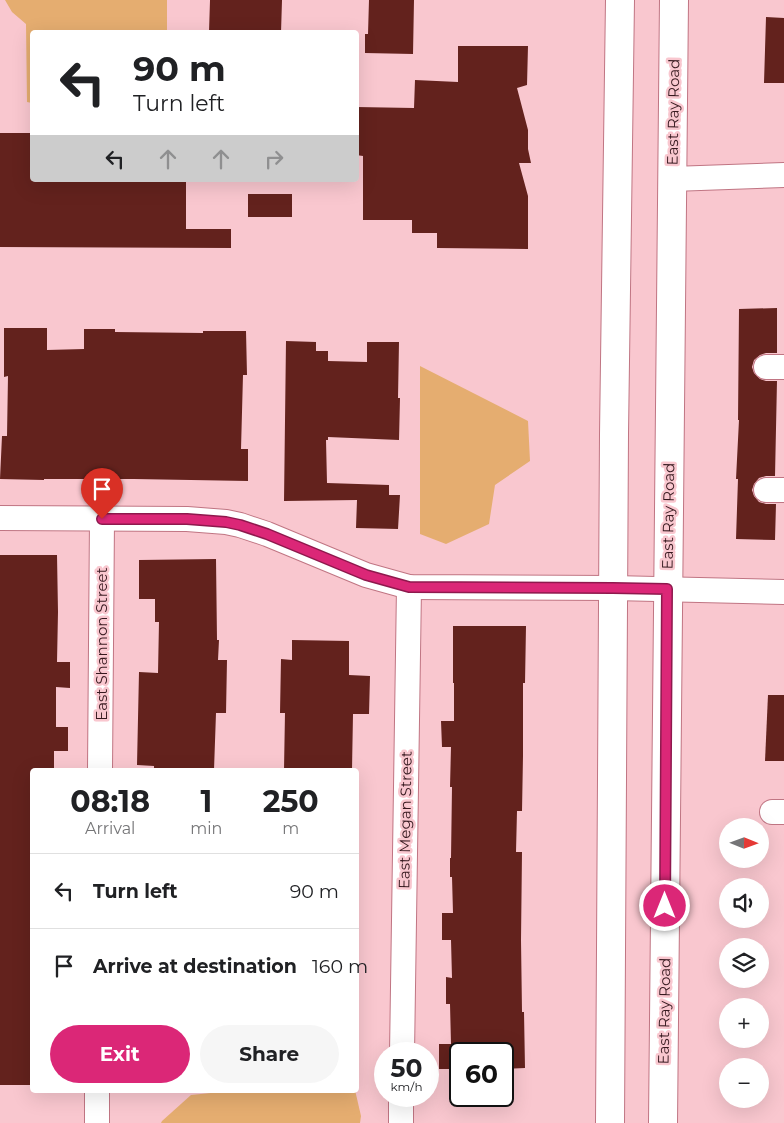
<!DOCTYPE html>
<meta charset="utf-8">
<style>
:root{--surface:#fff;--page:#f6f6f6;--text:#202124;--muted:#757577;--line:#e0e0e0;--accent:#db2777}
body{margin:0;font-family:Montserrat,sans-serif;background:var(--page);color:var(--text);height:100vh;display:flex;flex-direction:column;font-size:19px;white-space:nowrap}
*{box-sizing:border-box;margin:0}
p{font-size:16px;color:var(--muted)}
.icon{flex:none;width:28px;height:28px;fill:none;stroke:currentColor;stroke-width:2;stroke-linecap:round;stroke-linejoin:round}
.map{position:relative;flex:1;overflow:hidden}
.sheet{position:absolute;left:30px;top:768px;width:329px;height:325px;display:flex;flex-direction:column;background:var(--surface);border-radius:5px;box-shadow:0 5px 20px #0002}
.sheet>*{flex:none}
.top-card{position:absolute;left:30px;top:30px;width:329px;height:152px;border-radius:5px;box-shadow:0 5px 20px #0002;background:#fff;color:var(--text);overflow:hidden}
.needle{width:32px;rotate:91deg}
.fabs{position:absolute;left:719px;top:818px;display:grid;gap:10px}
.fabs a{display:grid;place-items:center;width:50px;height:50px;border-radius:50%;background:var(--surface);box-shadow:0 5px 20px #0002;font-size:25px}
.speed{position:absolute;left:374px;top:1042px;display:flex;gap:10px;font-size:25px;font-weight:700;text-align:center}
.speed>*{display:grid;place-content:center;width:65px;height:65px;border-radius:50%;background:var(--surface);box-shadow:0 5px 20px #0002;line-height:1}
.speed small{font-size:12px;font-weight:400}
.speed .limit{border:2px solid #111;border-radius:8px;background:#fff;color:#111}
.pin{position:absolute;display:grid;place-items:center;width:42px;height:42px;color:#fff;margin:-51px -21px;border-radius:50% 50% 50% 0;rotate:-45deg;box-shadow:0 0 5px #0007}
.pin .icon{rotate:45deg}
.me{position:absolute;width:55px;margin:-28px;rotate:0deg;stroke-linejoin:round;filter:drop-shadow(0 0 4px #0008)}
.turn{display:flex;align-items:center;gap:18px;height:105px;padding:0 20px;font-size:22px}
.turn .icon{width:65px;height:65px;stroke-width:2.5}
.turn b{display:block;font-size:35px;line-height:42px}
.lanes{display:flex;align-items:center;height:48px;padding:0 20px;background:#0003;justify-content:center;gap:25px;direction:ltr}
.lanes .off{opacity:.35}
.eta{display:flex;justify-content:space-evenly;align-items:center;height:85px;text-align:center}
.eta b{font-size:30px;font-weight:700;line-height:35px}
.action{display:flex;gap:10px;margin-top:auto;padding:10px 20px}
.action a{flex:1;height:58px;border-radius:30px;background:var(--accent);color:#fff;font-size:20px;font-weight:700;line-height:58px;text-align:center}
.action a+a{background:var(--page);color:var(--text)}
ul{padding:0;list-style:none}
li{display:flex;align-items:center;gap:15px;height:75px;padding:0 20px;border-top:1px solid var(--line)}
li div{flex:1}
li b{display:block;font-size:19px}
li em{font-style:normal}
.map>svg:first-child{display:block}
.green{fill:#e5ad70}
.building{fill:#63221d}
.lines{fill:none;stroke-linecap:round;stroke-linejoin:round}
.minor-casing{stroke:#c07583;stroke-width:26}
.major-casing{stroke:#c07583;stroke-width:30}
.minor{stroke:#fff;stroke-width:24}
.major{stroke:#fff;stroke-width:28}
.route-casing{stroke:#8e194d;stroke-width:12}
.route{stroke:#db2777;stroke-width:9}
.labels{text-anchor:middle;dominant-baseline:central;stroke-width:5;stroke-linejoin:round;paint-order:stroke}
.street-label{font-size:15px;fill:#36191f;stroke:#f9c7cf}
</style>
<div class="map">
<svg width="784" height="1123" viewBox="0 0 784 1123">
<rect width="100%" height="100%" fill="#f9c7cf"/>
<g class="green">
<polygon points="5,0 167,0 167,32 32,32 32,103 27,102 26,24 12,12"/>
<polygon points="420,366 528,421 530,461 495,485 489,524 446,544 420,534"/>
<polygon points="240,1090 355,1090 361,1116 360,1123 161,1123 162,1121 191,1095"/>
</g>
<g class="building">
<polygon points="210,0 282,0 281,32 209,32"/>
<polygon points="369,0 414,0 413,54 365,53 365,34 368,34"/>
<polygon points="766,17 784,18 784,83 764,83"/>
<polygon points="458,46 528,46 527,85 517,88 528,130 528,149 531,163 519,163 528,196 528,249 437,248 437,233 412,233 412,220 363,220 363,156 356,155 356,107 414,108 415,80 458,82"/>
<polygon points="0,133 32,133 32,180 186,180 186,229 231,229 231,248 0,247"/>
<rect x="248" y="194" width="44" height="23"/>
<polygon points="777,308 777,353 766,353 760,355 754,360 752,367 754,373 760,379 766,381 777,381 775,476 766,476 759,478 754,484 752,490 754,496 759,502 766,504 776,504 775,540 736,539 738,479 736,479 739,420 738,420 739,309"/>
<polygon points="4,328 47,328 47,350 84,349 84,329 115,329 115,332 203,333 203,331 246,331 247,375 243,375 241,449 248,449 248,481 134,479 44,479 44,480 0,479 2,436 7,436 8,376 4,377"/>
<polygon points="286,341 316,342 316,351 328,351 328,361 367,362 367,342 399,342 398,398 400,398 399,440 328,437 328,440 326,440 327,483 389,485 389,495 400,495 398,529 356,528 357,500 284,501"/>
<polygon points="0,555 57,555 58,612 57,662 70,662 70,688 56,687 56,727 68,727 68,751 54,751 54,770 32,770 32,1085 0,1085"/>
<polygon points="216,559 217,640 219,640 218,660 227,660 226,713 216,713 214,770 154,770 154,766 137,765 139,672 158,673 159,622 155,622 155,599 139,599 139,560"/>
<polygon points="453,626 526,626 525,683 523,683 523,756 522,811 517,811 516,852 522,852 521,940 522,1012 524,1012 525,1068 502,1069 502,1054 460,1054 460,1069 439,1069 439,1044 451,1044 450,1004 446,1004 446,977 452,978 451,940 442,940 442,913 453,913 452,877 450,877 450,858 451,858 452,787 450,787 451,747 442,747 441,721 454,721 454,683 453,683"/>
<polygon points="292,640 349,641 349,675 370,676 369,714 353,714 352,770 284,770 285,713 280,713 281,659 292,660"/>
<polygon points="768,695 784,695 784,761 765,761"/>
</g>
<g class="lines">
<defs>
<g id="minor">
<polyline points="672,179 784,175"/>
<polyline points="766,367 784,367"/>
<polyline points="766,490 784,490"/>
<polyline points="0,518 187,519 226,522 240,525 267,534 366,575 409,587 613,588 784,592"/>
<polyline points="100,770 102,519"/>
<polyline points="772,812 784,812"/>
<polyline points="402,1054 409,587"/>
<polyline points="97,1123 97,1090"/>
<polyline points="401,1123 401,1096"/>
</g>
<g id="major">
<polyline points="610,1123 614,434 620,0"/>
<polyline points="663,1123 674,0"/>
</g>
</defs>
<use href="#minor" class="minor-casing"/>
<use href="#major" class="major-casing"/>
<use href="#minor" class="minor"/>
<use href="#major" class="major"/>
</g>
<g class="lines">
<defs>
<polyline id="route" points="102,519 187,519 226,522 240,525 267,534 366,575 409,587 613,588 667,589 665,906"/>
</defs>
<use href="#route" class="route-casing"/>
<use href="#route" class="route"/>
</g>
<g class="labels">
<g class="street-label">
<text transform="translate(673 112) rotate(-89)">East Ray Road</text>
<text transform="translate(668 516) rotate(-89)">East Ray Road</text>
<text transform="translate(101 644) rotate(-90)">East Shannon Street</text>
<text transform="translate(405 820) rotate(-89)">East Megan Street</text>
<text transform="translate(664 1011) rotate(-89)">East Ray Road</text>
</g>
</g>
</svg>
<div class="fabs">
<a><svg class="needle" viewBox="-14 -14 28 28"><path d="M0-13l5 13h-10z" fill="#e53935"/><path d="M0 13l5-13h-10z" fill="#757577"/></svg></a>
<a><svg class="icon" aria-label="sound" viewBox="0 0 24 24"><path d="M4 9h4l5-4v14l-5-4H4zM17 9q2 3 0 6"/></svg></a>
<a><svg class="icon" aria-label="layers" viewBox="0 0 24 24"><path d="M12 4l9 5-9 5-9-5zM3 14l9 5 9-5"/></svg></a>
<a>+</a>
<a>−</a>
</div>
<div class="speed"><div>50<small>km/h</small></div><div class="limit">60</div></div>
<div class="pin" style="left:102px;top:519px;background:#d93025"><svg class="icon" aria-label="arrive" viewBox="0 0 24 24"><path d="M6 21V4h12l-3 4 3 4H6"/></svg></div>
<svg class="me" style="left:665px;top:906px" viewBox="-20 -20 40 40"><circle r="17" fill="#db2777" stroke="#fff" stroke-width="3"/><path d="M0-11L8 9 0 5-8 9z" fill="#fff"/></svg>
<div class="top-card">
<div class="turn"><svg class="icon" aria-label="left" viewBox="0 0 24 24"><path d="M17 20v-9H6M10 6l-5 5 5 5"/></svg><div><b>90 m</b>Turn left</div></div>
<div class="lanes"><svg class="icon" aria-label="left" viewBox="0 0 24 24"><path d="M17 20v-9H6M10 6l-5 5 5 5"/></svg><svg class="icon off" aria-label="ahead" viewBox="0 0 24 24"><path d="M12 20V5M6 11l6-6 6 6"/></svg><svg class="icon off" aria-label="ahead" viewBox="0 0 24 24"><path d="M12 20V5M6 11l6-6 6 6"/></svg><svg class="icon off" aria-label="right" viewBox="0 0 24 24"><path d="M7 20v-9h11M14 6l5 5-5 5"/></svg></div>
</div>
<section class="sheet">
<div class="eta">
<div><b>08:18</b><p>Arrival</p></div>
<div><b>1</b><p>min</p></div>
<div><b>250</b><p>m</p></div>
</div>
<ul>
<li><svg class="icon" aria-label="left" viewBox="0 0 24 24"><path d="M17 20v-9H6M10 6l-5 5 5 5"/></svg><div><b>Turn left</b></div><em>90 m</em></li>
<li><svg class="icon" aria-label="arrive" viewBox="0 0 24 24"><path d="M6 21V4h12l-3 4 3 4H6"/></svg><div><b>Arrive at destination</b></div><em>160 m</em></li>
</ul>
<div class="action"><a>Exit</a><a>Share</a></div>
</section>
</div>
